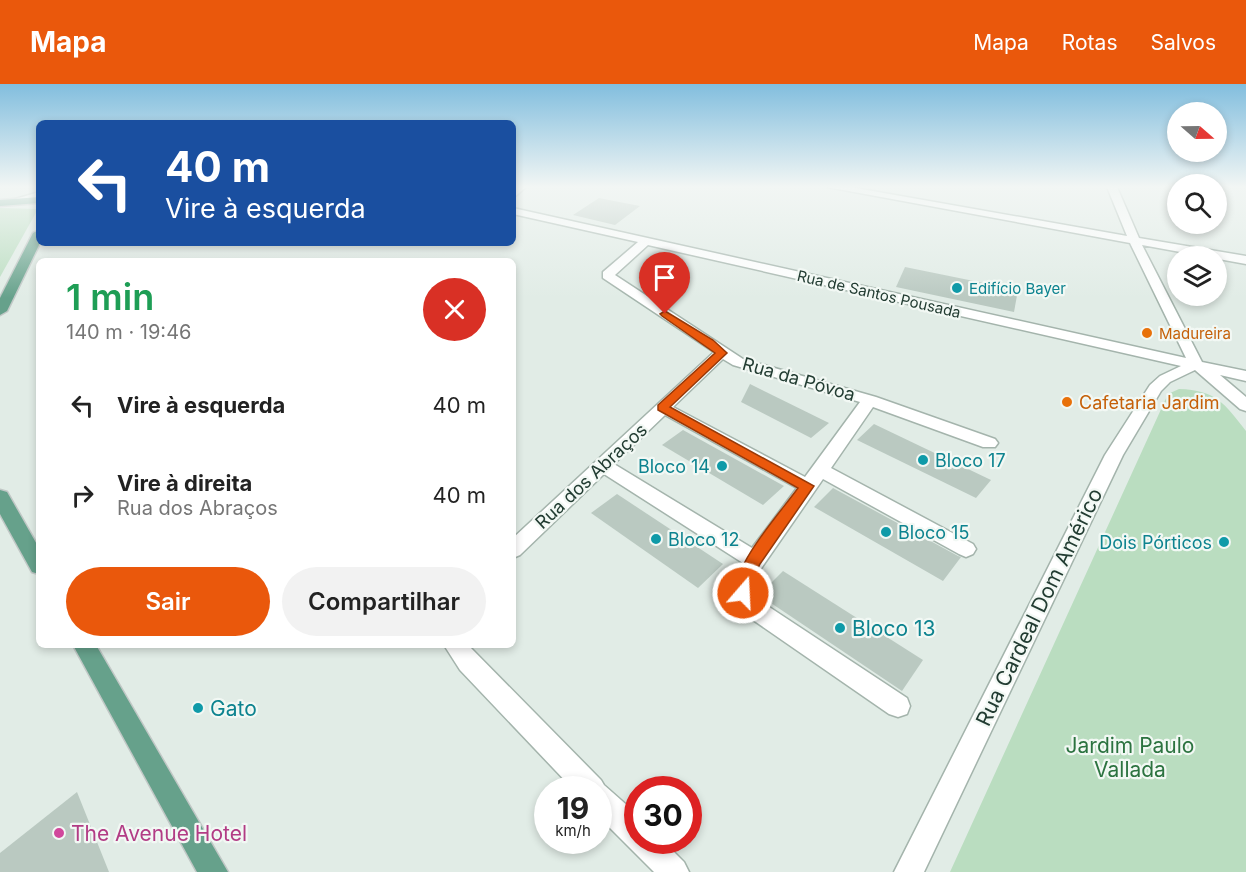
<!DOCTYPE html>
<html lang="pt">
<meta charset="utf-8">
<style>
:root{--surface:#fff;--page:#f2f2f2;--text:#222;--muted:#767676;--accent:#ea580c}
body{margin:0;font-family:Inter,sans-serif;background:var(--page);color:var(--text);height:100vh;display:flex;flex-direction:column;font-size:22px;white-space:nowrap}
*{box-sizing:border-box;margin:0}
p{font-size:20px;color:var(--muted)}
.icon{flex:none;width:33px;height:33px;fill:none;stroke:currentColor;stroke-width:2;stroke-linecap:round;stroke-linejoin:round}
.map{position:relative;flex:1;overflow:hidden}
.details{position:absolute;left:36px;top:174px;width:480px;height:390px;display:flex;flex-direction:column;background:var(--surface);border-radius:9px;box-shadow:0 3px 9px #0003}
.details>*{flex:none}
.top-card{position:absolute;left:36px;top:36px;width:480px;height:126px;border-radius:9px;box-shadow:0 3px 9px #0003;background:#1a4fa0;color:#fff;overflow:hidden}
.needle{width:39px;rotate:110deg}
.fabs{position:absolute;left:1167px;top:18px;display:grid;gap:12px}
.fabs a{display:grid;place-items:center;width:60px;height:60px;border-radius:50%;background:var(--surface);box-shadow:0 3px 9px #0003;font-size:30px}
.speed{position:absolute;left:534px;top:692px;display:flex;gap:12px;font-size:30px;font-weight:700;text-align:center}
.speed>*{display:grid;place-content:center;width:78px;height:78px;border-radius:50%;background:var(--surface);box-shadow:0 3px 9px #0003;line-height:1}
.speed small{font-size:15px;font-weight:400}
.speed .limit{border:9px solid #d22;background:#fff;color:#111}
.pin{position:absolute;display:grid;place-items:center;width:51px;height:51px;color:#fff;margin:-62px -26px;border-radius:50% 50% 50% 0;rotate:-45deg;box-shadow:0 0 6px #0007}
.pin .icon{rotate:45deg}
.me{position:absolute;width:66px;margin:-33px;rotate:19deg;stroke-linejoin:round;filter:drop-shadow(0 0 4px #0008)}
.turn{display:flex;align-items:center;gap:21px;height:126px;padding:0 30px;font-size:27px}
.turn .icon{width:78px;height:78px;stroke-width:2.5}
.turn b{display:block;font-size:42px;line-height:51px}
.round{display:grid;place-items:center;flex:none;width:63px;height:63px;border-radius:32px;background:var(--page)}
.summary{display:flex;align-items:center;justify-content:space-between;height:102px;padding:0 30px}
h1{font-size:36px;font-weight:600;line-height:45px;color:#1e9e55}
.cta{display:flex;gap:12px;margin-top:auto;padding:12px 30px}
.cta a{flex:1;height:69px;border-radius:36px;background:var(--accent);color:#fff;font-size:24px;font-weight:600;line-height:69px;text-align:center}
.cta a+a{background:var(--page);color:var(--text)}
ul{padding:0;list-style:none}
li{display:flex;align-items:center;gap:18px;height:90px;padding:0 30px}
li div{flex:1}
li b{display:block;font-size:22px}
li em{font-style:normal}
header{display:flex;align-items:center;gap:36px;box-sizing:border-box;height:84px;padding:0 30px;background:var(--accent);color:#fff}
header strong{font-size:28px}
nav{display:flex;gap:33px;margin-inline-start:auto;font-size:21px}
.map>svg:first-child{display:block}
.green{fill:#baddc0}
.building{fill:#bac9c1}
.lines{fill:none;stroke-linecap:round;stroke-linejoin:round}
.minor-casing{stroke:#a4b4ac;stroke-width:3}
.major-casing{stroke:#c1c8c6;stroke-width:3}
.minor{fill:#fff;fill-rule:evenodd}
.major{fill:#66a18b;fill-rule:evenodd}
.route{fill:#ea580c;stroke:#983908;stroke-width:1.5}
.culture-dot{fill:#0f9aa8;stroke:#f2f8f4;stroke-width:2}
.food-dot{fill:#e8710a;stroke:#f2f8f4;stroke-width:2}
.hotel-dot{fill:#d1479c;stroke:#f2f8f4;stroke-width:2}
.labels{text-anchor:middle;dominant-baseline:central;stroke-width:4.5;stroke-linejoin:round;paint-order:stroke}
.far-culture-label{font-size:15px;fill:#0d838f;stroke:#f2f8f4;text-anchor:start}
.far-street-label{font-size:15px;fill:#223c32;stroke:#f2f8f4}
.far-food-label{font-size:15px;fill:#c56008;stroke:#f2f8f4;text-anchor:start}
.street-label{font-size:18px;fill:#223c32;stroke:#f2f8f4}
.food-label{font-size:18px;fill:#c56008;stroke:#f2f8f4;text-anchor:start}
.culture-label{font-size:18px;fill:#0d838f;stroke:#f2f8f4;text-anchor:start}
.near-street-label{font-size:21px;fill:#223c32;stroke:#f2f8f4}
.near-culture-label{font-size:21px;fill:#0d838f;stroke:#f2f8f4;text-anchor:start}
.near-park-label{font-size:21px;fill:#2c7340;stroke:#f2f8f4}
.near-hotel-label{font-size:21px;fill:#b23c85;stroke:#f2f8f4;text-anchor:start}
</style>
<header>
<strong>Mapa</strong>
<nav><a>Mapa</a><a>Rotas</a><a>Salvos</a></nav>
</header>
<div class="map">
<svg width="1246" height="788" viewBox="0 0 1246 788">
<rect width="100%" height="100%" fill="#e1ece6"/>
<g class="green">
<polygon points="0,124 38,125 0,193"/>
<path d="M 1179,305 C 1216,306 1225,320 1246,347 L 1246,788 L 950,788 L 1168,310 Z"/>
</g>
<g class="building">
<polygon points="599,114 614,117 640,122 615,141 573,131"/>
<polygon points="905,183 1018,206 1014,228 896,203"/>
<polygon points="750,300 829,339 811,354 741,318"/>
<polygon points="874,340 991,396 976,414 857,356"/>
<polygon points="683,346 784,402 763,421 662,361"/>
<polygon points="833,404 958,472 961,473 943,497 814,423"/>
<polygon points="617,410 723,480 698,504 591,429"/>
<polygon points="783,487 923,576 902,607 759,511"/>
<polygon points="77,708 109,788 0,788 0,769"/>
</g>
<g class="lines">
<defs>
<g id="minor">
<polygon points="515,103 526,103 513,114 513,105"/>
<path d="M 827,103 L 850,103 L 1127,152 L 1107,103 L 1117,103 L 1139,154 L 1246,172 L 1246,180 L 1142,161 L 1202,278 L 1246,287 L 1246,297 L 1220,291 L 1246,313 L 1246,327 L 1240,325 L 1195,286 L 1170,298 L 1161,307 L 1123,371 L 924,788 L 894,788 L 1105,371 L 1150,301 L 1160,292 L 1181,282 L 648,161 L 615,191 L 743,275 L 876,313 L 995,355 L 998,359 L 995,363 L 983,363 L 873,323 L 831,384 L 973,460 L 976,465 L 973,470 L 966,473 L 959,470 L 823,395 L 760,486 L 755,503 L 757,515 L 907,614 L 910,622 L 907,630 L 898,633 L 889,630 L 740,527 L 734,503 L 743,479 L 604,390 L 520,471 L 513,474 L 513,454 L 714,268 L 603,194 L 603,188 L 638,158 L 513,130 L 513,124 L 1186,274 L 1130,159 ZM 723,275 L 733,281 L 860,318 L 805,393 L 673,323 ZM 665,331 L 797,404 L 752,464 L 614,380 Z"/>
<polygon points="39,108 39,114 14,120 9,117"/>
<polygon points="444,561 468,561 601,696 604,701 638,731 638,756 662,756 684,778 689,788 654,788 598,732 598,705 573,705 460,586"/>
</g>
<g id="major">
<polygon points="39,113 39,119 0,122 0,116"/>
<polygon points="39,146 40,159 7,227 0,231 0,214 33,149"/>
<polygon points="0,406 7,408 39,464 39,490 32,488 0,430"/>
<polygon points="73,561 96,561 228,788 197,788"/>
</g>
</defs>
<use href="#minor" class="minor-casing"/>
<use href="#major" class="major-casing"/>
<use href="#minor" class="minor"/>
<use href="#major" class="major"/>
</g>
<linearGradient id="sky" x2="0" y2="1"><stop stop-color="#82bede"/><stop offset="0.48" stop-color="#f2f6f4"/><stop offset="1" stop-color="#f2f6f4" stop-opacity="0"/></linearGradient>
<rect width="1246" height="214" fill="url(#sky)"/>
<path class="route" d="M 665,227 L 713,256 L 727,269 L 670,323 L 814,402 L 760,480 L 751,498 L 748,513 L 743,515 L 735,509 C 735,478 780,429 798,404 L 658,326 L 658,321 L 715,269 L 662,232 L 660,230 Z"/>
<g class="culture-dot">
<circle cx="957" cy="204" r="6"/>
<circle cx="923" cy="376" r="6"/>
<circle cx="722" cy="382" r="6"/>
<circle cx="886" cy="448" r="6"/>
<circle cx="656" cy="455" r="6"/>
<circle cx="1224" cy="458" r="6"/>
<circle cx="840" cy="544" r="6"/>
<circle cx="198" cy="624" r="6"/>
</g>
<g class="food-dot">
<circle cx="1147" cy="249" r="6"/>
<circle cx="1067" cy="318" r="6"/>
</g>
<circle class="hotel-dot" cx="59" cy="749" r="6"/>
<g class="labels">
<g class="far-culture-label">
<text x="969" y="204">Edifício Bayer</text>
</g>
<g class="far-street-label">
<text transform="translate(879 210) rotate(13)">Rua de Santos Pousada</text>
</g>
<g class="far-food-label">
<text x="1159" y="249">Madureira</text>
</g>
<g class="street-label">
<text transform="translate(799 295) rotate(16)">Rua da Póvoa</text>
<text transform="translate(591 392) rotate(-43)">Rua dos Abraços</text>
</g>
<g class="food-label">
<text x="1079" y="318">Cafetaria Jardim</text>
</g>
<g class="culture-label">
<text x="935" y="376">Bloco 17</text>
<text x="710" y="382" text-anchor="end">Bloco 14</text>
<text x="898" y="448">Bloco 15</text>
<text x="668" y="455">Bloco 12</text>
<text x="1212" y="458" text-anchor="end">Dois Pórticos</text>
</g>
<g class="near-street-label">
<text transform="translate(1039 523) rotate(-64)">Rua Cardeal Dom Américo</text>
</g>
<g class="near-culture-label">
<text x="852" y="544">Bloco 13</text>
<text x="210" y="624">Gato</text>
</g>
<g class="near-park-label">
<text x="1130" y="661">Jardim Paulo<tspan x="1130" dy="24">Vallada</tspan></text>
</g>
<g class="near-hotel-label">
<text x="71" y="749">The Avenue Hotel</text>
</g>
</g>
</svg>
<div class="fabs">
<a><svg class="needle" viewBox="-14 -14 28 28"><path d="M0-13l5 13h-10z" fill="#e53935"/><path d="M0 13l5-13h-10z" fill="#767676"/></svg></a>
<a><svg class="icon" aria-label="search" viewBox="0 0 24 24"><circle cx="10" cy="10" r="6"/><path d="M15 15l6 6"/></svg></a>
<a><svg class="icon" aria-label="layers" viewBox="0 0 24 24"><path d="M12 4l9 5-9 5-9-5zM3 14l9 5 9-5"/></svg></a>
</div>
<div class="speed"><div>19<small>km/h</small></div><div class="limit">30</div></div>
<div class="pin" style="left:665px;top:230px;background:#d93025"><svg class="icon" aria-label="arrive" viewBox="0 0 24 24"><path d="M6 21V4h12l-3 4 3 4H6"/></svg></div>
<svg class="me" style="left:743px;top:509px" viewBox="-20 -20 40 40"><circle r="17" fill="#ea580c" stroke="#fff" stroke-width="3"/><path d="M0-11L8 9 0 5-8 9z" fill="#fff"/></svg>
<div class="top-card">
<div class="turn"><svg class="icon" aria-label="left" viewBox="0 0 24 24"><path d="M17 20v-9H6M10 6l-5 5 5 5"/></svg><div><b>40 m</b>Vire à esquerda</div></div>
</div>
<section class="details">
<div class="summary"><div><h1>1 min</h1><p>140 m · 19:46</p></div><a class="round" style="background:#d93025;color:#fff"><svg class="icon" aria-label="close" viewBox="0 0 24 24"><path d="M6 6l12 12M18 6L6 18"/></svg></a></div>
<ul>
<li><svg class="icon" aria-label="left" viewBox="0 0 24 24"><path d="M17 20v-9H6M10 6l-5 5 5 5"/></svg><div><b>Vire à esquerda</b></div><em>40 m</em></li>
<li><svg class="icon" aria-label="right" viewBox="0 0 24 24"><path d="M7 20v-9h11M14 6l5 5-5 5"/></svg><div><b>Vire à direita</b><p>Rua dos Abraços</p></div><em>40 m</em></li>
</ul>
<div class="cta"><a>Sair</a><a>Compartilhar</a></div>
</section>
</div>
